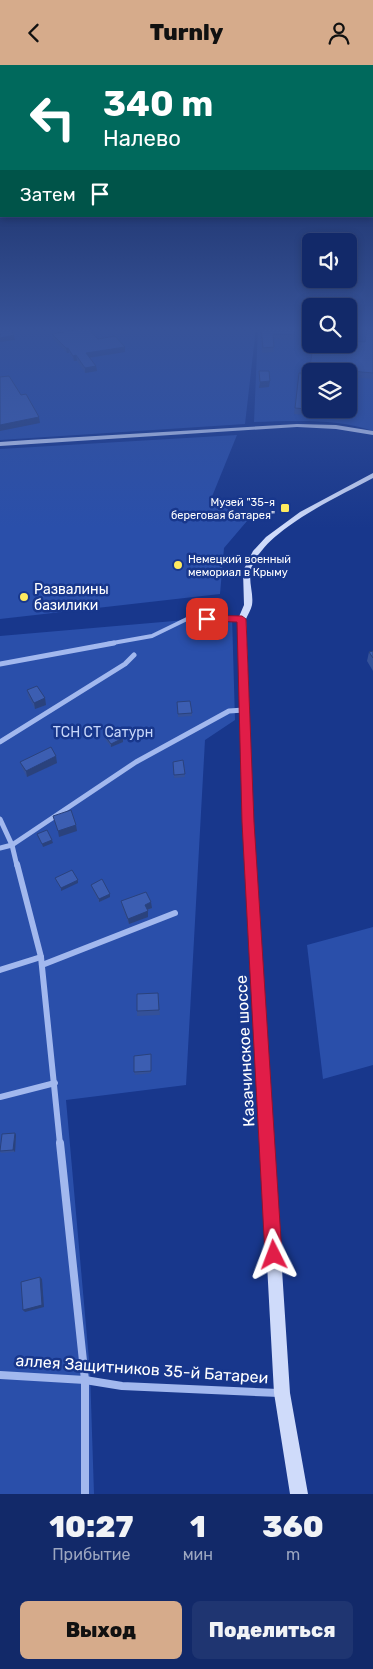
<!DOCTYPE html>
<html lang="ru">
<meta charset="utf-8">
<style>
:root{--surface:#122969;--page:#1f3571;--text:#f1f3f6;--muted:#9ca6c0;--line:#31457d;--accent:#d6ab8b}
body{margin:0;font-family:Rubik,sans-serif;background:var(--page);color:var(--text);height:100vh;display:flex;flex-direction:column;font-size:19px;white-space:nowrap}
*{box-sizing:border-box;margin:0}
p{font-size:16px;color:var(--muted)}
.icon{flex:none;width:28px;height:28px;fill:none;stroke:currentColor;stroke-width:2;stroke-linecap:round;stroke-linejoin:round}
.map{position:relative;height:1429px;overflow:hidden}
.sheet{display:flex;flex-direction:column;background:var(--surface);flex:1}
.sheet>*{flex:none}
.banner{position:absolute;left:0px;top:0px;width:374px;height:152px;box-shadow:0 2px 8px #0003,0 0 0 1px var(--line);background:#00695c;color:#fff;overflow:hidden}
.tools{position:absolute;left:302px;top:168px;display:grid;gap:10px}
.tools a{display:grid;place-items:center;width:55px;height:55px;border-radius:8px;background:var(--surface);box-shadow:0 2px 8px #0003,0 0 0 1px var(--line);font-size:25px}
.pin{position:absolute;display:grid;place-items:center;width:42px;height:42px;color:#fff;margin:-21px;border-radius:10px;box-shadow:0 2px 8px #0006}
.me{position:absolute;width:55px;margin:-28px;rotate:357deg;stroke-linejoin:round;filter:drop-shadow(0 0 4px #0008)}
.turn{display:flex;align-items:center;gap:18px;height:105px;padding:0 20px;font-size:22px}
.turn .icon{width:65px;height:65px;stroke-width:2.5}
.turn b{display:block;font-size:35px;line-height:42px}
.then{display:flex;align-items:center;height:48px;padding:0 20px;background:#0003;gap:10px;font-size:19px}
.eta{display:flex;justify-content:space-evenly;align-items:center;height:85px;text-align:center}
.eta b{font-size:30px;font-weight:800;line-height:35px}
.button{display:flex;gap:10px;margin-top:auto;padding:10px 20px}
.button a{flex:1;height:58px;border-radius:8px;background:var(--accent);color:#111;font-size:20px;font-weight:800;line-height:58px;text-align:center}
.button a+a{background:var(--page);color:var(--text)}
header{display:flex;justify-content:space-between;align-items:center;height:65px;padding:0 20px;background:var(--accent);color:#111;font-size:22px;font-weight:800}
.map>svg:first-child{display:block}
.green{fill:#2a4faa;fill-rule:evenodd}
.lines{fill:none;stroke-linecap:round;stroke-linejoin:round}
.street-far3{stroke:#a2b8ee;stroke-width:4}
.street-far2{stroke:#a2b8ee;stroke-width:5}
.street-far1{stroke:#a2b8ee;stroke-width:6}
.street{stroke:#a2b8ee;stroke-width:8}
.secondary{fill:#cfdbfa;fill-rule:evenodd}
.wall{fill:#345199}
.shaded-wall{fill:#2a427d}
.building{fill:#3c5eb2;stroke:#2a427d}
.route{fill:#e11d48;stroke:#92132f}
.poi-dot{fill:#ffeb5f;stroke:#18378c;stroke-width:2}
.labels{text-anchor:middle;dominant-baseline:central;stroke-width:5;stroke-linejoin:round;paint-order:stroke}
.far-poi-label{font-size:11px;fill:#fff;stroke:#18378c;text-anchor:end}
.poi-label{font-size:14px;fill:#fff;stroke:#18378c;text-anchor:start}
.park-label{font-size:14px;fill:#c8d7fa;stroke:#18378c}
.near-street-label{font-size:16px;fill:#fff;stroke:#18378c}
</style>
<header><svg class="icon" aria-label="back" viewBox="0 0 24 24"><path d="M15 5l-7 7 7 7"/></svg>Turnly<svg class="icon" aria-label="person" viewBox="0 0 24 24"><circle cx="12" cy="8" r="4"/><path d="M4 21q1-7 8-7t8 7"/></svg></header>
<div class="map">
<svg width="373" height="1429" viewBox="0 0 373 1429">
<rect width="100%" height="100%" fill="#18378c"/>
<g class="green">
<polygon points="0,263 256,263 245,359 0,375"/>
<path d="M 258,263 L 311,263 L 311,279 L 349,279 L 349,263 L 373,263 L 373,366 C 336,353 293,356 254,357 ZM 311,306 L 349,306 L 349,344 L 311,344 Z"/>
<polygon points="237,370 211,434 247,456 224,483 220,529 0,554 0,384"/>
<polygon points="232,551 235,655 205,675 186,1020 66,1035 90,1306 94,1429 0,1429 0,571"/>
<polygon points="373,862 373,1000 323,1014 307,880"/>
</g>
<g class="lines">
<polyline class="street-far3" points="107,579 152,571 189,553 242,554"/>
<g class="street-far2">
<polyline points="0,599 114,578"/>
<polyline points="0,677 125,599 134,590"/>
<polyline points="0,754 12,780 17,801"/>
<polyline points="0,783 12,780 136,697 229,646 244,645"/>
</g>
<g class="street-far1">
<polyline points="17,799 41,892 60,1079"/>
<polyline points="42,900 175,848"/>
<polyline points="0,905 41,892"/>
<polyline points="0,1032 55,1018"/>
</g>
<g class="street">
<polyline points="60,1078 85,1315 85,1429"/>
<polyline points="0,1310 85,1315 122,1321 279,1328"/>
</g>
<g class="secondary">
<polygon points="297,359 336,360 373,366 373,370 336,364 297,362 0,381 0,377 28,375"/>
<path d="M 373,408 L 373,413 C 338,432 266,464 252,502 C 247,515 254,527 252,540 C 251,545 248,549 246,554 L 253,757 L 290,1328 L 308,1429 L 290,1429 L 274,1328 L 243,757 L 238,554 L 244,540 L 243,506 L 253,486 L 266,472 L 300,447 Z"/>
</g>
</g>
<g class="wall">
<polygon points="117,263 130,263 127,269 116,268 115,266"/>
<polygon points="260,263 296,263 293,275 273,274 274,287 262,288"/>
<polygon points="366,263 373,263 373,314 350,312 349,321 349,306 311,306 311,344 347,344 345,355 335,355 333,345 332,348 306,344 305,350 294,349 299,308 301,308 303,320 308,320 313,279 328,280 328,279 349,279 349,276 365,277"/>
<polygon points="52,269 98,274 125,282 125,287 90,293 96,301 97,306 85,308 77,296 74,296 69,288 67,288 53,274"/>
<polygon points="373,586 373,606 367,596 369,587"/>
<polygon points="27,625 45,633 46,640 35,644 28,631"/>
<polygon points="177,637 192,648 192,651 178,652"/>
<polygon points="105,671 123,677 111,682 105,674"/>
<polygon points="20,697 57,698 27,712 22,703"/>
<polygon points="173,697 185,709 185,712 174,713"/>
<polygon points="91,820 110,829 110,832 99,837 92,823"/>
<polygon points="121,836 152,843 147,845 148,852 129,859 122,842"/>
<polygon points="158,928 160,950 137,951 137,946"/>
<polygon points="151,989 151,1008 135,1010 134,1007"/>
<polygon points="16,1070 15,1087 1,1088 0,1086"/>
</g>
<g class="shaded-wall">
<polygon points="14,270 15,275 0,277 0,273"/>
<polygon points="125,282 125,287 87,293 86,288"/>
<polygon points="66,283 68,283 69,288 67,288"/>
<polygon points="76,290 77,296 74,296 73,291"/>
<polygon points="96,301 97,306 85,308 85,303"/>
<polygon points="270,316 269,322 259,323 260,317"/>
<polygon points="39,352 40,358 0,366 0,360"/>
<polygon points="45,633 46,640 35,644 34,638"/>
<polygon points="123,673 123,677 111,682 111,679"/>
<polygon points="56,691 57,698 27,712 26,706"/>
<polygon points="76,760 77,766 59,772 58,766"/>
<polygon points="52,775 53,778 43,782 42,779"/>
<polygon points="78,815 78,818 61,826 61,823"/>
<polygon points="110,829 110,832 99,837 99,834"/>
<polygon points="151,837 152,843 146,845 145,840"/>
<polygon points="148,846 148,852 129,859 128,854"/>
<polygon points="15,1068 16,1070 15,1087 13,1085"/>
<polygon points="40,1212 42,1214 44,1242 25,1247 23,1245"/>
</g>
<g class="building">
<polygon points="0,263 9,263 14,270 0,273"/>
<polygon points="87,263 98,274 115,271 125,282 86,288 96,301 85,303 76,290 73,291 68,283 66,283 52,269"/>
<polygon points="117,263 128,263 127,266 115,266"/>
<polygon points="261,263 296,263 294,270 273,269 274,282 263,283"/>
<polygon points="367,263 373,263 373,308 351,306 350,315 349,315 349,306 311,306 311,338 305,337 306,344 295,343 299,308 301,308 303,320 308,320 313,279 328,280 328,279 349,279 349,276 365,277"/>
<polygon points="259,306 269,306 270,316 260,317"/>
<polygon points="9,311 21,330 26,329 39,352 0,360 0,312"/>
<polygon points="335,344 347,344 346,349 335,348"/>
<polygon points="373,586 373,593 369,587"/>
<polygon points="37,621 45,633 34,638 27,625"/>
<polygon points="190,636 192,648 178,649 177,637"/>
<polygon points="117,665 123,673 111,679 105,671"/>
<polygon points="51,682 56,691 26,706 20,697"/>
<polygon points="183,695 185,709 174,710 173,697"/>
<polygon points="71,745 76,760 58,766 53,751"/>
<polygon points="47,765 52,775 42,779 37,769"/>
<polygon points="72,805 78,815 61,823 55,813"/>
<polygon points="102,814 110,829 99,834 91,820"/>
<polygon points="146,827 151,837 145,840 148,846 128,854 121,836"/>
<polygon points="158,928 159,945 137,946 137,929"/>
<polygon points="151,989 151,1006 134,1007 134,991"/>
<polygon points="15,1068 13,1085 0,1086 2,1069"/>
<polygon points="40,1212 42,1240 23,1245 21,1217"/>
</g>
<linearGradient id="sky" x2="0" y2="1"><stop stop-color="#0d1e4d"/><stop offset="0.57" stop-color="#375399"/><stop offset="1" stop-color="#375399" stop-opacity="0"/></linearGradient>
<rect width="373" height="463" fill="url(#sky)"/>
<polygon class="route" points="207,550 242,551 246,554 254,757 282,1190 280,1196 274,1199 268,1196 265,1190 242,757 237,557 203,556 202,554"/>
<g class="poi-dot">
<rect x="280" y="438" width="10" height="10" rx="2.5"/>
<circle cx="178" cy="500" r="5"/>
<circle cx="24" cy="532" r="5"/>
</g>
<g class="labels">
<g class="far-poi-label">
<text x="275" y="437">Музей "35-я<tspan x="275" dy="13">береговая батарея"</tspan></text>
<text x="188" y="494" text-anchor="start">Немецкий военный<tspan x="188" dy="13">мемориал в Крыму</tspan></text>
</g>
<g class="poi-label">
<text x="34" y="524">Развалины<tspan x="34" dy="16">базилики</tspan></text>
</g>
<g class="park-label">
<text x="103" y="667">ТСН СТ Сатурн</text>
</g>
<g class="near-street-label">
<text transform="translate(245 986) rotate(-93)">Казачинское шоссе</text>
<text transform="translate(142 1304) rotate(4)">аллея Защитников 35-й Батареи</text>
</g>
</g>
</svg>
<div class="tools">
<a><svg class="icon" aria-label="sound" viewBox="0 0 24 24"><path d="M4 9h4l5-4v14l-5-4H4zM17 9q2 3 0 6"/></svg></a>
<a><svg class="icon" aria-label="search" viewBox="0 0 24 24"><circle cx="10" cy="10" r="6"/><path d="M15 15l6 6"/></svg></a>
<a><svg class="icon" aria-label="layers" viewBox="0 0 24 24"><path d="M12 4l9 5-9 5-9-5zM3 14l9 5 9-5"/></svg></a>
</div>
<div class="pin" style="left:207px;top:554px;background:#d93025"><svg class="icon" aria-label="arrive" viewBox="0 0 24 24"><path d="M6 21V4h12l-3 4 3 4H6"/></svg></div>
<svg class="me" style="left:274px;top:1190px" viewBox="-20 -20 40 40"><path d="M0-17L14 15 0 8-14 15z" fill="#e11d48" stroke="#fff" stroke-width="4"/></svg>
<div class="banner">
<div class="turn"><svg class="icon" aria-label="left" viewBox="0 0 24 24"><path d="M17 20v-9H6M10 6l-5 5 5 5"/></svg><div><b>340 m</b>Налево</div></div>
<div class="then">Затем<svg class="icon" aria-label="arrive" viewBox="0 0 24 24"><path d="M6 21V4h12l-3 4 3 4H6"/></svg></div>
</div>
</div>
<section class="sheet">
<div class="eta">
<div><b>10:27</b><p>Прибытие</p></div>
<div><b>1</b><p>мин</p></div>
<div><b>360</b><p>m</p></div>
</div>
<div class="button"><a>Выход</a><a>Поделиться</a></div>
</section>
